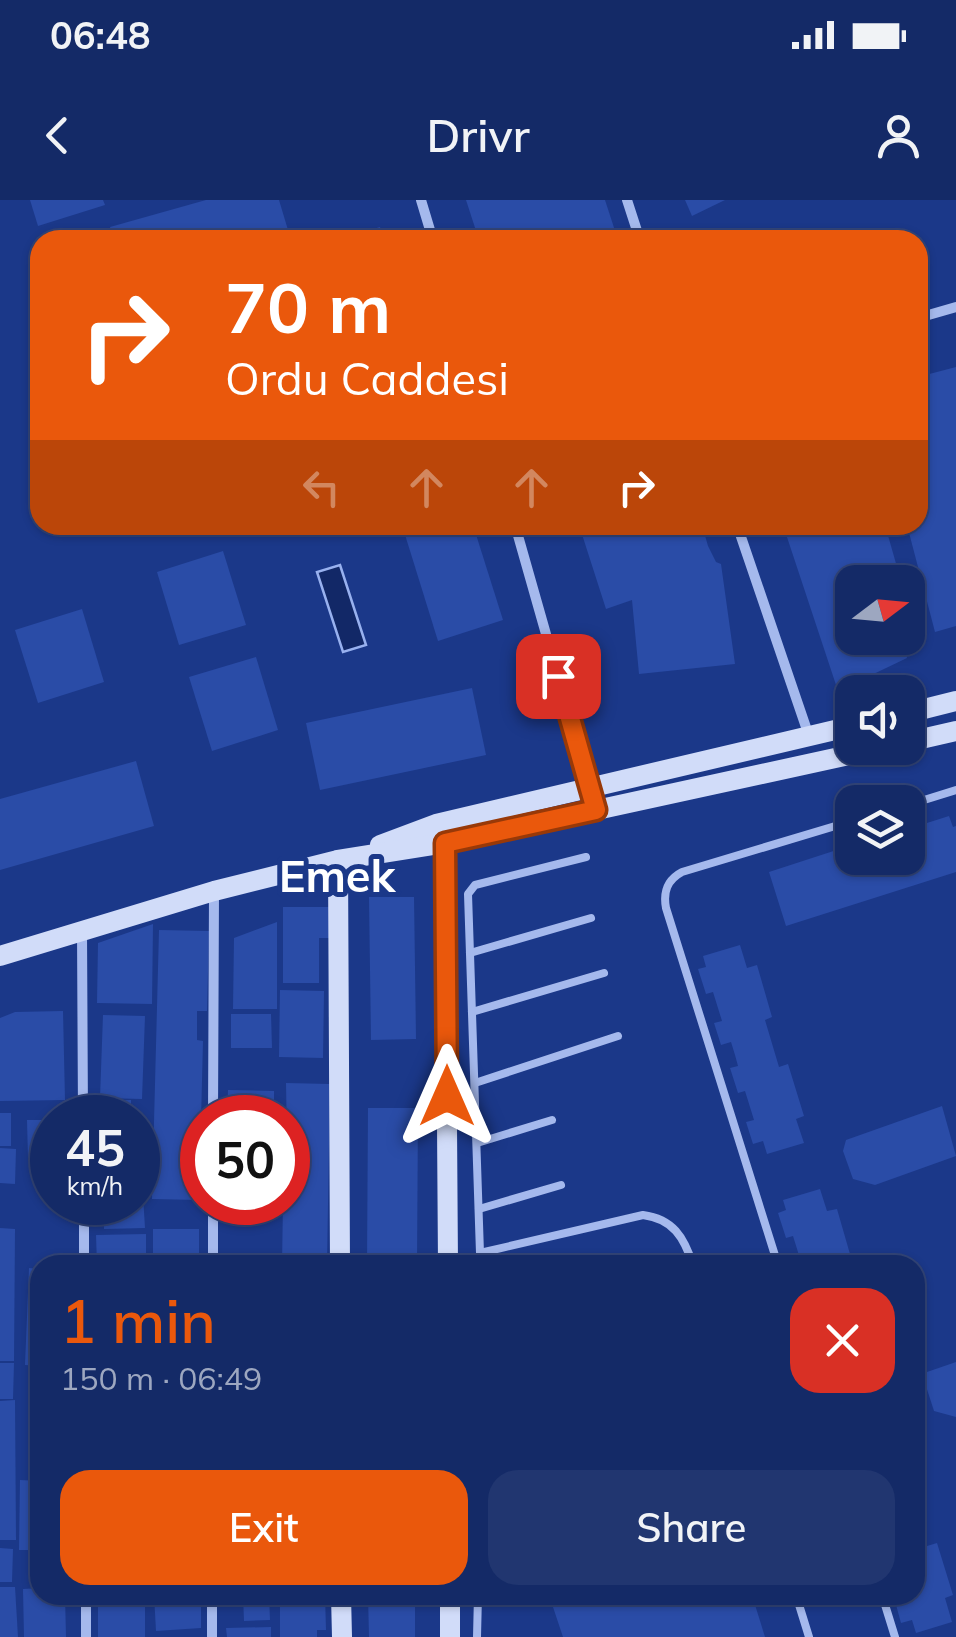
<!DOCTYPE html>
<meta charset="utf-8">
<style>
:root{--surface:#142a67;--page:#213670;--text:#f1f3f6;--muted:#9da7c0;--line:#33467b;--accent:#ea580c}
body{margin:0;font-family:Mulish,sans-serif;background:var(--page);color:var(--text);height:100vh;display:flex;flex-direction:column;font-size:38px;white-space:nowrap}
*{box-sizing:border-box;margin:0}
p{font-size:32px;color:var(--muted)}
.icon{flex:none;width:55px;height:55px;fill:none;stroke:currentColor;stroke-width:2;stroke-linecap:round;stroke-linejoin:round}
.map{position:relative;flex:1;overflow:hidden}
.side{position:absolute;left:30px;top:1055px;width:895px;height:350px;display:flex;flex-direction:column;background:var(--surface);border-radius:30px;box-shadow:0 2px 8px #0004,0 0 0 2px var(--line)}
.side>*{flex:none}
.guide{position:absolute;left:30px;top:30px;width:898px;height:305px;border-radius:30px;box-shadow:0 2px 8px #0004,0 0 0 2px var(--line);background:#ea580c;color:#fff;overflow:hidden}
.needle{width:65px;rotate:74deg}
.fabs{position:absolute;left:835px;top:365px;display:grid;gap:20px}
.fabs a{display:grid;place-items:center;width:90px;height:90px;border-radius:20px;background:var(--surface);box-shadow:0 2px 8px #0004,0 0 0 2px var(--line);font-size:50px}
.speed{position:absolute;left:30px;top:895px;display:flex;gap:20px;font-size:50px;font-weight:700;text-align:center}
.speed>*{display:grid;place-content:center;width:130px;height:130px;border-radius:50%;background:var(--surface);box-shadow:0 2px 8px #0004,0 0 0 2px var(--line);line-height:1}
.speed small{font-size:25px;font-weight:400}
.speed .limit{border:15px solid #d22;background:#fff;color:#111}
.pin{position:absolute;display:grid;place-items:center;width:85px;height:85px;color:#fff;margin:-42px;border-radius:20px;box-shadow:0 5px 15px #0006}
.me{position:absolute;width:110px;margin:-55px;rotate:0deg;stroke-linejoin:round;filter:drop-shadow(0 0 8px #0008)}
.turn{display:flex;align-items:center;gap:35px;height:210px;padding:0 30px;font-size:45px}
.turn .icon{width:130px;height:130px;stroke-width:2.5}
.turn b{display:block;font-size:70px;line-height:85px}
.lanes{display:flex;align-items:center;height:95px;padding:0 30px;background:#0003;justify-content:center;gap:50px;direction:ltr}
.lanes .off{opacity:.35}
.round{display:grid;place-items:center;flex:none;width:105px;height:105px;border-radius:30px;background:var(--page)}
.headline{display:flex;align-items:center;justify-content:space-between;height:170px;padding:0 30px}
h1{font-size:60px;font-weight:600;line-height:75px;color:var(--accent)}
.button{display:flex;gap:20px;margin-top:auto;padding:20px 30px}
.button a{flex:1;height:115px;border-radius:30px;background:var(--accent);color:#fff;font-size:40px;font-weight:600;line-height:115px;text-align:center}
.button a+a{background:var(--page);color:var(--text)}
.status{display:flex;justify-content:space-between;align-items:center;height:70px;padding:0 50px;background:var(--surface);direction:ltr}
.status svg{height:28px;fill:currentColor}
header{display:flex;justify-content:space-between;align-items:center;height:130px;padding:0 30px;background:var(--surface);font-size:45px;font-weight:600}
.map>svg:first-child{display:block}
.water{fill:#122867;stroke:#98b1ef;stroke-width:2.5}
.building{fill:#2a4ca7}
.lines{fill:none;stroke-linecap:round;stroke-linejoin:round}
.service{stroke:#a5b9ed;stroke-width:8}
.minor{stroke:#a5b9ed;stroke-width:10}
.secondary{stroke:#d1dcf9;stroke-width:20}
.route-casing{stroke:#983908;stroke-width:25}
.route{stroke:#ea580c;stroke-width:18}
.labels{text-anchor:middle;dominant-baseline:central;stroke-width:10;stroke-linejoin:round;paint-order:stroke}
.district-label{font-size:45px;font-weight:bold;fill:#fff;stroke:#1b3889}
</style>
<div class="status"><b>06:48</b><svg viewBox="0 0 49 12"><path d="M0 12V9h3v3zM5 12V6h3v6zM10 12V3h3v9zM15 12V0h3v12zM26 1h20v11H26zM47 4h2v5h-2z"/></svg></div>
<header><svg class="icon" aria-label="back" viewBox="0 0 24 24"><path d="M15 5l-7 7 7 7"/></svg>Drivr<svg class="icon" aria-label="person" viewBox="0 0 24 24"><circle cx="12" cy="8" r="4"/><path d="M4 21q1-7 8-7t8 7"/></svg></header>
<div class="map">
<svg width="956" height="1437" viewBox="0 0 956 1437">
<rect width="100%" height="100%" fill="#1b3889"/>
<polygon class="water" points="340,365 366,445 343,452 317,372"/>
<g class="building">
<polygon points="30,0 103,0 105,5 38,26"/>
<polygon points="206,0 279,0 291,40 114,40 110,27"/>
<polygon points="466,0 605,0 618,40 479,40"/>
<polygon points="685,0 725,0 692,16"/>
<polygon points="380,27 384,40 340,40 340,39"/>
<polygon points="956,167 956,426 935,432 907,325 918,325 918,177"/>
<polygon points="402,325 473,325 503,420 438,441"/>
<polygon points="579,325 702,325 708,346 716,362 721,364 735,464 639,474 632,400 606,409"/>
<polygon points="783,325 885,325 897,367 882,371 886,382 852,382 852,438 902,438 907,458 838,491"/>
<polygon points="223,351 246,425 179,445 157,372"/>
<polygon points="82,409 104,482 38,503 15,430"/>
<polygon points="256,457 278,530 212,551 189,477"/>
<polygon points="472,488 486,555 320,590 306,523"/>
<polygon points="136,561 154,626 0,670 0,599"/>
<polygon points="949,616 953,627 956,626 956,672 786,726 769,672 852,645 852,658 908,658 908,629"/>
<polygon points="369,697 414,697 416,839 371,840"/>
<polygon points="283,707 331,707 331,738 319,738 319,783 283,783"/>
<polygon points="277,722 277,809 233,809 234,738"/>
<polygon points="153,724 152,804 97,803 98,743"/>
<polygon points="159,730 209,731 207,811 197,811 197,840 203,841 199,1000 152,999"/>
<polygon points="740,745 747,768 757,765 772,817 765,820 779,867 788,864 804,916 796,919 804,943 767,954 763,941 753,944 746,922 754,920 745,891 738,893 730,868 738,866 735,855 731,842 721,845 714,823 722,821 713,792 706,794 698,769 706,767 703,756"/>
<polygon points="280,790 324,791 323,858 279,857"/>
<polygon points="63,811 65,900 0,901 0,818 15,812"/>
<polygon points="231,814 271,814 272,848 231,848"/>
<polygon points="103,815 145,816 142,899 100,898"/>
<polygon points="286,883 330,884 327,1065 282,1065 283,1002 288,1002"/>
<polygon points="228,890 274,891 274,918 227,918"/>
<polygon points="131,900 131,918 103,918 103,901"/>
<polygon points="942,906 956,956 875,985 853,979 843,951 846,940"/>
<polygon points="368,908 418,908 417,1065 367,1065"/>
<rect x="0" y="913" width="11" height="33"/>
<polygon points="27,920 52,920 52,959 28,958"/>
<polygon points="138,928 147,928 149,995 143,995 145,1028 104,1029 103,1002 138,1002"/>
<polygon points="0,948 16,949 15,984 0,983"/>
<polygon points="820,989 827,1011 837,1009 852,1061 845,1065 802,1065 793,1036 786,1038 778,1013 786,1010 783,1000"/>
<polygon points="0,1028 15,1029 14,1161 0,1161"/>
<rect x="153" y="1029" width="46" height="36"/>
<polygon points="146,1034 146,1065 97,1065 96,1035"/>
<polygon points="29,1068 40,1069 40,1166 25,1165"/>
<polygon points="956,1162 956,1217 934,1211 925,1183 927,1172"/>
<polygon points="0,1163 14,1163 13,1199 0,1199"/>
<polygon points="30,1172 40,1173 40,1202 28,1202"/>
<polygon points="15,1200 16,1340 0,1340 0,1201"/>
<polygon points="20,1280 40,1281 40,1350 19,1350"/>
<polygon points="915,1308 927,1346 937,1343 953,1395 945,1398 952,1422 916,1433 912,1420 901,1423 895,1401 902,1399 901,1395 915,1395"/>
<polygon points="0,1348 13,1349 12,1382 0,1382"/>
<polygon points="0,1387 15,1387 18,1437 0,1437"/>
<polygon points="40,1388 40,1395 65,1395 66,1437 24,1437 23,1389"/>
<polygon points="154,1395 201,1395 201,1428 156,1431"/>
<polygon points="243,1395 269,1395 270,1420 244,1421"/>
<polygon points="280,1395 325,1395 326,1430 317,1430 317,1437 280,1437"/>
<polygon points="368,1395 415,1395 415,1437 369,1437"/>
<polygon points="549,1395 752,1395 765,1437 563,1437"/>
<polygon points="145,1397 145,1437 98,1437 98,1398"/>
<polygon points="271,1427 271,1437 227,1437 226,1428"/>
</g>
<g class="lines">
<g class="service">
<polyline points="908,605 956,590"/>
<polyline points="470,753 591,718"/>
<polyline points="472,812 604,773"/>
<polyline points="475,883 618,836"/>
<polyline points="477,943 552,920"/>
<polyline points="479,1009 561,985"/>
<polyline points="480,1053 468,694 475,685 586,657"/>
<path d="M 480,1065 L 480,1053 L 643,1015 C 673,1019 684,1037 693,1065"/>
<path d="M 778,1065 L 666,708 C 663,692 667,680 682,672 L 852,621"/>
<polyline points="796,1395 809,1437"/>
<polyline points="882,1395 895,1437"/>
<polyline points="477,1437 478,1395"/>
</g>
<g class="minor">
<polyline points="421,0 433,40"/>
<polyline points="627,0 640,40"/>
<polyline points="918,118 956,107"/>
<polyline points="515,325 596,610"/>
<polyline points="737,325 809,536"/>
<polyline points="82,731 83,918"/>
<polyline points="213,918 214,692"/>
<polyline points="84,1002 84,1065"/>
<polyline points="213,1065 213,1002"/>
<polyline points="86,1395 86,1437"/>
<polyline points="212,1437 212,1395"/>
</g>
<g class="secondary">
<polyline points="908,513 956,501"/>
<polyline points="908,542 956,531"/>
<polyline points="441,635 445,643 448,1065"/>
<polyline points="380,645 436,624 852,526"/>
<polyline points="338,660 340,1065"/>
<polyline points="0,756 214,691 338,660 445,643 881,548"/>
<polyline points="341,1395 342,1437"/>
<polyline points="450,1395 450,1437"/>
</g>
</g>
<g class="lines">
<defs>
<polyline id="route" points="447,896 445,643 596,610 558,476"/>
</defs>
<use href="#route" class="route-casing"/>
<use href="#route" class="route"/>
</g>
<g class="labels">
<g class="district-label">
<text x="337" y="675">Emek</text>
</g>
</g>
</svg>
<div class="fabs">
<a><svg class="needle" viewBox="-14 -14 28 28"><path d="M0-13l5 13h-10z" fill="#e53935"/><path d="M0 13l5-13h-10z" fill="#9da7c0"/></svg></a>
<a><svg class="icon" aria-label="sound" viewBox="0 0 24 24"><path d="M4 9h4l5-4v14l-5-4H4zM17 9q2 3 0 6"/></svg></a>
<a><svg class="icon" aria-label="layers" viewBox="0 0 24 24"><path d="M12 4l9 5-9 5-9-5zM3 14l9 5 9-5"/></svg></a>
</div>
<div class="speed"><div>45<small>km/h</small></div><div class="limit">50</div></div>
<div class="pin" style="left:558px;top:476px;background:#d93025"><svg class="icon" aria-label="arrive" viewBox="0 0 24 24"><path d="M6 21V4h12l-3 4 3 4H6"/></svg></div>
<svg class="me" style="left:447px;top:896px" viewBox="-20 -20 40 40"><path d="M0-17L14 15 0 8-14 15z" fill="#ea580c" stroke="#fff" stroke-width="4"/></svg>
<div class="guide">
<div class="turn"><svg class="icon" aria-label="right" viewBox="0 0 24 24"><path d="M7 20v-9h11M14 6l5 5-5 5"/></svg><div><b>70 m</b>Ordu Caddesi</div></div>
<div class="lanes"><svg class="icon off" aria-label="left" viewBox="0 0 24 24"><path d="M17 20v-9H6M10 6l-5 5 5 5"/></svg><svg class="icon off" aria-label="ahead" viewBox="0 0 24 24"><path d="M12 20V5M6 11l6-6 6 6"/></svg><svg class="icon off" aria-label="ahead" viewBox="0 0 24 24"><path d="M12 20V5M6 11l6-6 6 6"/></svg><svg class="icon" aria-label="right" viewBox="0 0 24 24"><path d="M7 20v-9h11M14 6l5 5-5 5"/></svg></div>
</div>
<section class="side">
<div class="headline"><div><h1>1 min</h1><p>150 m · 06:49</p></div><a class="round" style="background:#d93025;color:#fff"><svg class="icon" aria-label="close" viewBox="0 0 24 24"><path d="M6 6l12 12M18 6L6 18"/></svg></a></div>
<div class="button"><a>Exit</a><a>Share</a></div>
</section>
</div>
